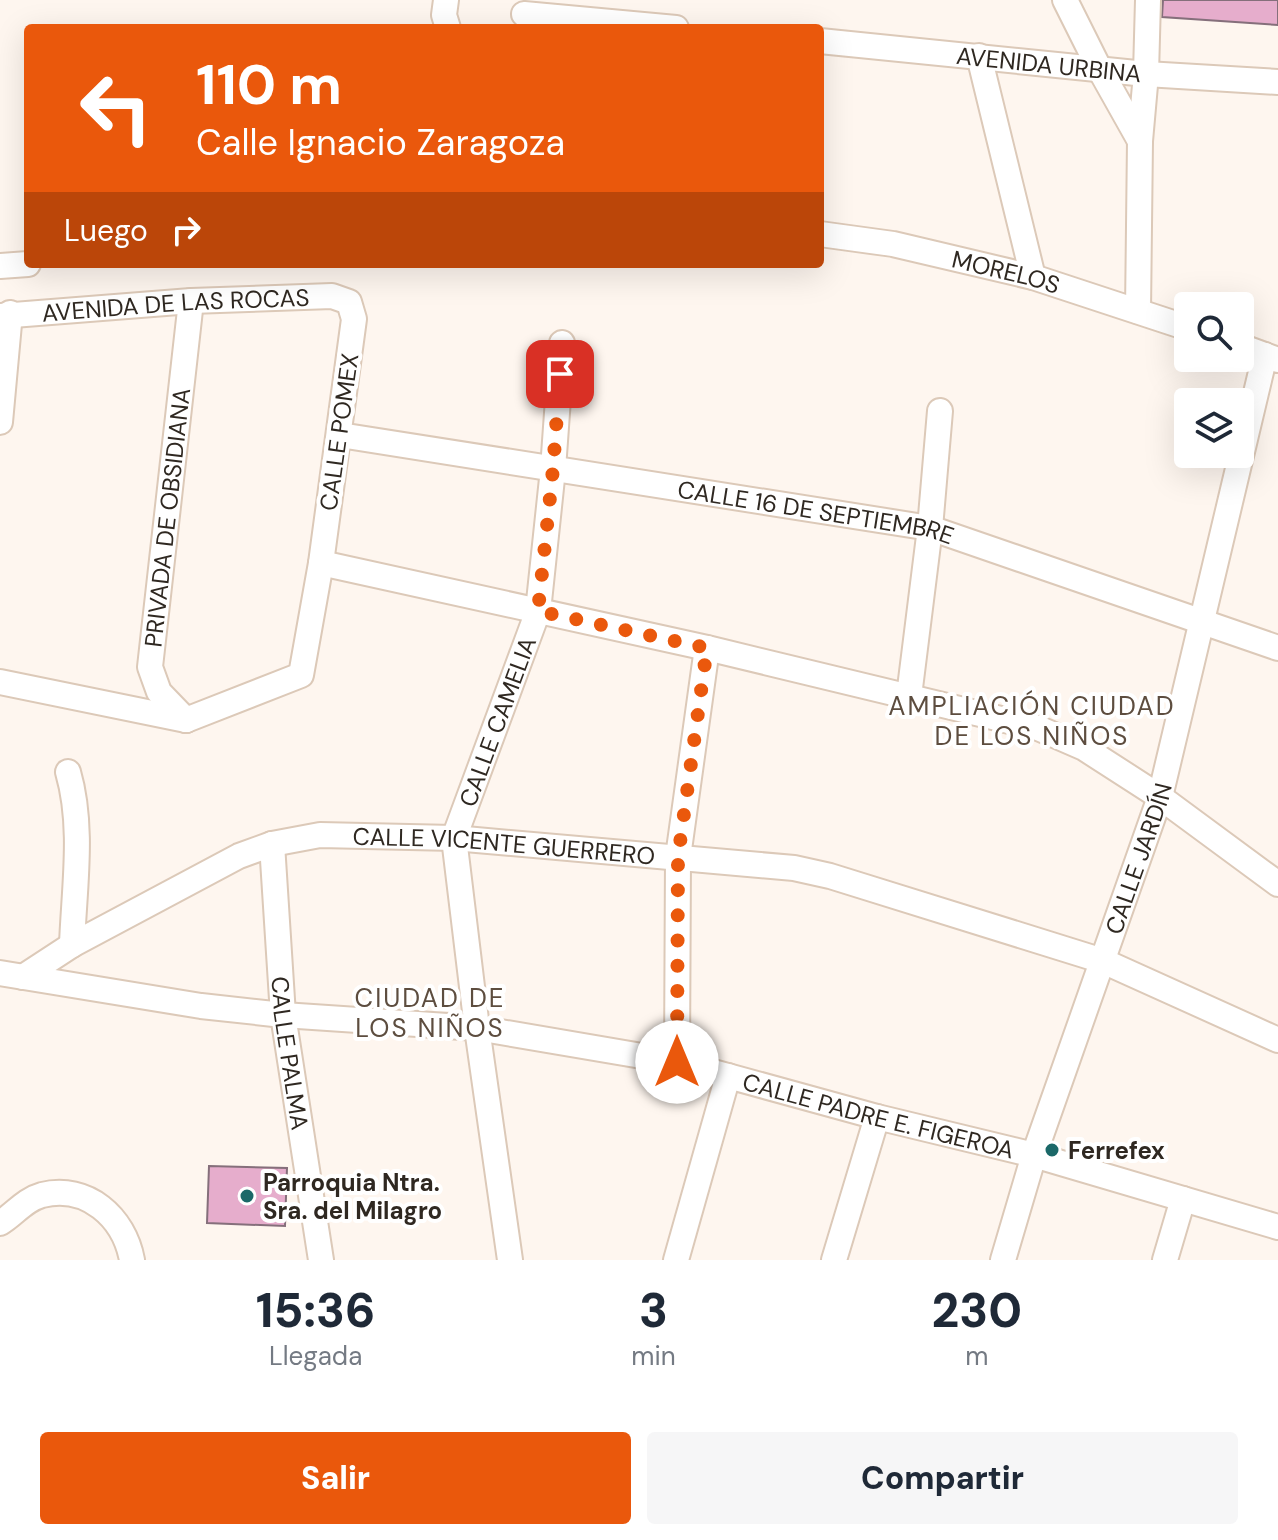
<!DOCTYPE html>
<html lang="es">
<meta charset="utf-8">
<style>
:root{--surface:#fff;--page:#f6f6f7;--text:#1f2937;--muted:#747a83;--accent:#ea580c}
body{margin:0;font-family:"DM Sans",sans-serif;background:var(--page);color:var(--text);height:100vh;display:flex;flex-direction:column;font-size:30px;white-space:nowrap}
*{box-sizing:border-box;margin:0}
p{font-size:26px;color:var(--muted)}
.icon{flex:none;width:44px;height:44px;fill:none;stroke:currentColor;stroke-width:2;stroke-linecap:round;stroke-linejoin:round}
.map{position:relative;height:1260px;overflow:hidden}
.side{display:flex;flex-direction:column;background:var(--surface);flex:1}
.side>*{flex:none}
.banner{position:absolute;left:24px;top:24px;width:800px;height:244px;border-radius:8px;box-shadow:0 8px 32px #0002;background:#ea580c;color:#fff;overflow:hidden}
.controls{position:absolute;left:1174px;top:292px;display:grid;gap:16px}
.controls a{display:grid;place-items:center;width:80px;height:80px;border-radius:8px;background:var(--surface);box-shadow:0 8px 32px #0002;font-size:40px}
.pin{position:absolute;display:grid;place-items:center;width:68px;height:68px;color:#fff;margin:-34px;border-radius:16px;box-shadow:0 4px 12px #0006}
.me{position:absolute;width:88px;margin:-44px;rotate:0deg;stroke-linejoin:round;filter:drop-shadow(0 0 6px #0008)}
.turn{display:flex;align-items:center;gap:28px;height:168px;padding:0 40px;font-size:36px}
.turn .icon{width:104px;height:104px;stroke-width:2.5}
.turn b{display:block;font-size:56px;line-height:68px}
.then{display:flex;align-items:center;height:76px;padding:0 40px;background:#0003;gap:16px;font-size:30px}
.eta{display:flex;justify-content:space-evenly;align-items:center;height:136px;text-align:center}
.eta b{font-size:48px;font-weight:800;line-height:56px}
.action{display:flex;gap:16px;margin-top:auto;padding:16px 40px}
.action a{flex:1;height:92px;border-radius:8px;background:var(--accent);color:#fff;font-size:32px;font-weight:800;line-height:92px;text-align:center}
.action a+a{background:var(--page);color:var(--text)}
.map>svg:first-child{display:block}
.building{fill:#e6adcc;stroke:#856f7b;stroke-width:2}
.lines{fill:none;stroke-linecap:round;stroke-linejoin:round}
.minor-casing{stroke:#dcc9b8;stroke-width:28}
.minor{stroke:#fff;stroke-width:24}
.route{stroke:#ea580c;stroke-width:14;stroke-dasharray:0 25.2}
.poi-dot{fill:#1b6868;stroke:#fff;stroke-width:3}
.labels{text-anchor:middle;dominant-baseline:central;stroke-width:8;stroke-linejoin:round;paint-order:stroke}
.street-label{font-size:24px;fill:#2f2821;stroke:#fff}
.poi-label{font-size:24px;font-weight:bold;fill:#2f2821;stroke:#fff;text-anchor:start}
.neighbourhood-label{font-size:26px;letter-spacing:2px;fill:#5d4d3f;stroke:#fff}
</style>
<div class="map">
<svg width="1278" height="1260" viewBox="0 0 1278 1260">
<rect width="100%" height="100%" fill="#fef6ef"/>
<g class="building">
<polygon points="1163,0 1278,0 1278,25 1162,17"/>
<polygon points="209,1166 287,1168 285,1226 207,1223"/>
</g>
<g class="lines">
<defs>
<g id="minor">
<polyline points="446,0 444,15 448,28"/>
<polyline points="1065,0 1099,68 1140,141"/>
<polyline points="524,14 676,28"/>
<path id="s1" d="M 820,41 L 1146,74 L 1278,82"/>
<polyline points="979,56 1033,277"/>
<path id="s2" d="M 820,234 L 893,244 L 1033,277 L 1188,328"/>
<polyline points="0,266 28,264"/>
<polyline points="1138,311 1140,141 1146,74 1148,0"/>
<path id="s3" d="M 0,316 L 191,301 L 332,296 L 349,302 L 354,319 L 321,563 L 301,675 L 186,720"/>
<polyline points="1240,346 1278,360"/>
<polyline points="0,422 10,313"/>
<path id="s4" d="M 340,435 L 930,528 L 1278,648"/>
<polyline points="321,563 707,648 1038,728 1084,748 1160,797 1278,884"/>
<polyline points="0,682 186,720"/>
<polyline points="909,696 930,528 940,411"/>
<path id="s5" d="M 186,720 L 159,692 L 150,667 L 191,301"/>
<path d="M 68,772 C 84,827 74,888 72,945"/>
<path id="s6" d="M 272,844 L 283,1015 L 321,1260"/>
<path id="s7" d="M 0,973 L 201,1006 L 283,1015 L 477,1028 L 677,1062 L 877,1117 L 1034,1155 L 1278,1227"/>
<path id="s8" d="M 23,977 L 72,945 L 239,856 L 272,844 L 320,835 L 454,838 L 794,868 L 830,876 L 1103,961 L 1278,1040"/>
<polyline points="677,1062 678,857 707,648"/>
<path d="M 0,1223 C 15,1214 24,1200 42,1195 C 87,1184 124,1217 132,1260"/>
<path id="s9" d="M 510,1260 L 477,1028 L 454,838 L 538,611 L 553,469 L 562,343"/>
<polyline points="676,1260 728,1076"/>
<polyline points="834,1260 877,1117"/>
<path id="s10" d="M 1003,1260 L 1034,1155 L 1160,797 L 1265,355"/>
<polyline points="1165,1260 1183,1199"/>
</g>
</defs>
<use href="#minor" class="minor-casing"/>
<use href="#minor" class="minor"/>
</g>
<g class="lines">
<polyline class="route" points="560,374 553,469 538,611 707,648 678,857 677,1062"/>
</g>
<g class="poi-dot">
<circle cx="1052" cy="1150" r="8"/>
<circle cx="247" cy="1196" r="8"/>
</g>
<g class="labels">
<g class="street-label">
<text stroke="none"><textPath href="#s1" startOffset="230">AVENIDA URBINA</textPath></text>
<text stroke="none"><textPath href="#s2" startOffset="190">MORELOS</textPath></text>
<text stroke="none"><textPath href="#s3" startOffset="176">AVENIDA DE LAS ROCAS</textPath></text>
<text transform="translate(339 432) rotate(-82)">CALLE POMEX</text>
<text stroke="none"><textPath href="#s4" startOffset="482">CALLE 16 DE SEPTIEMBRE</textPath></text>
<text stroke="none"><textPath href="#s5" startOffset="216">PRIVADA DE OBSIDIANA</textPath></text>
<text stroke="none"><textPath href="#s9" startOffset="550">CALLE CAMELIA</textPath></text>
<text stroke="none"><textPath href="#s8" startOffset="516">CALLE VICENTE GUERRERO</textPath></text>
<text stroke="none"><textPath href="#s10" startOffset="424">CALLE JARDÍN</textPath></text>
<text stroke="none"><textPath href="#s6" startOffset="210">CALLE PALMA</textPath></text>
<text stroke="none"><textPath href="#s7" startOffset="892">CALLE PADRE E. FIGEROA</textPath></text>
</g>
<g class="poi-label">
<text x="1068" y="1150">Ferrefex</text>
<text x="263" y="1182">Parroquia Ntra.<tspan x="263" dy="28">Sra. del Milagro</tspan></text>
</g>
<g class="neighbourhood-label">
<text x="1032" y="706">AMPLIACIÓN CIUDAD<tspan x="1032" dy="30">DE LOS NIÑOS</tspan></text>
<text x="430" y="998">CIUDAD DE<tspan x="430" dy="30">LOS NIÑOS</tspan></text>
</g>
</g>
</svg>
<div class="controls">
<a><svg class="icon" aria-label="search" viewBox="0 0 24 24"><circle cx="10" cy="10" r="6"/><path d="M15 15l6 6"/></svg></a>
<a><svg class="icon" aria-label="layers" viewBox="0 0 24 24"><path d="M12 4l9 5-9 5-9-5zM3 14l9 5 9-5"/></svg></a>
</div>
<div class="pin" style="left:560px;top:374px;background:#d93025"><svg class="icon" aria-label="arrive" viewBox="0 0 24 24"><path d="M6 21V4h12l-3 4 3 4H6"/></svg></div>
<svg class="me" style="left:677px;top:1062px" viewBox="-20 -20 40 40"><circle r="19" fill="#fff"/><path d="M0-13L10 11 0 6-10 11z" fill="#ea580c"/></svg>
<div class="banner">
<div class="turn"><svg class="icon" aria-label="left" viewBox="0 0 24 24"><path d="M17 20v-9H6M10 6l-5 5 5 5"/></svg><div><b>110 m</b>Calle Ignacio Zaragoza</div></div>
<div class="then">Luego<svg class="icon" aria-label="right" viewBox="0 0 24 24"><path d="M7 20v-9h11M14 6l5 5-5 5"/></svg></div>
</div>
</div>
<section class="side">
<div class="eta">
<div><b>15:36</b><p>Llegada</p></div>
<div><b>3</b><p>min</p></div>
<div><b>230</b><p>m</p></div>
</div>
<div class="action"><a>Salir</a><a>Compartir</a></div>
</section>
